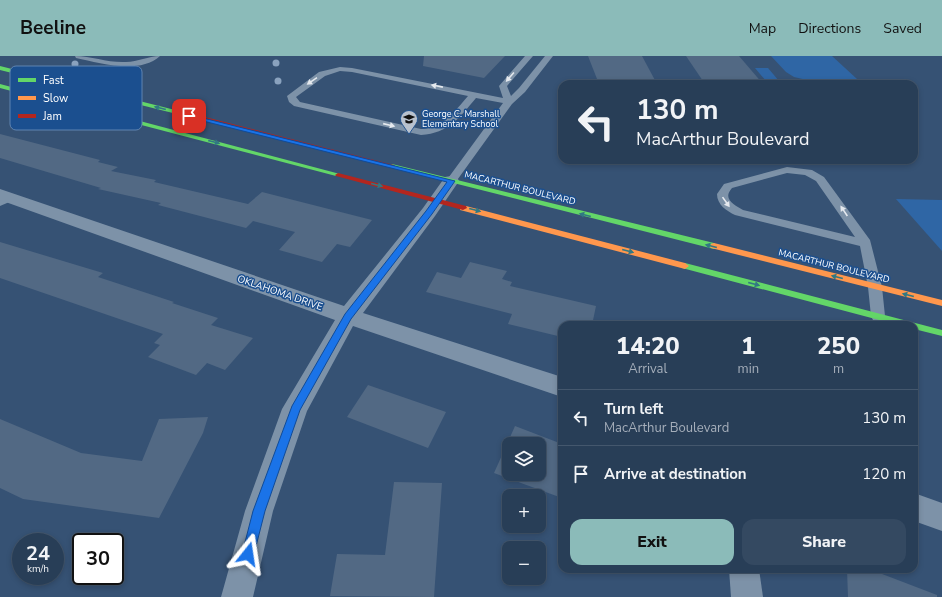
<!DOCTYPE html>
<meta charset="utf-8">
<style>
:root{--surface:#283e57;--page:#344961;--text:#f1f3f6;--muted:#a5aeba;--line:#44576d;--accent:#8bbbb9}
body{margin:0;font-family:"Nunito Sans",sans-serif;background:var(--page);color:var(--text);height:100vh;display:flex;flex-direction:column;font-size:15px;white-space:nowrap}
*{box-sizing:border-box;margin:0}
p{font-size:13px;color:var(--muted)}
.icon{flex:none;width:22px;height:22px;fill:none;stroke:currentColor;stroke-width:2;stroke-linecap:round;stroke-linejoin:round}
.map{position:relative;flex:1;overflow:hidden}
.sheet{position:absolute;left:558px;top:265px;width:360px;height:252px;display:flex;flex-direction:column;background:var(--surface);border-radius:12px;box-shadow:0 2px 6px #0003,0 0 0 1px var(--line)}
.sheet>*{flex:none}
.hud{position:absolute;left:558px;top:24px;width:360px;height:84px;border-radius:12px;box-shadow:0 2px 6px #0003,0 0 0 1px var(--line);background:#283e57;color:var(--text);overflow:hidden}
.fabs{position:absolute;left:502px;top:381px;display:grid;gap:8px}
.fabs a{display:grid;place-items:center;width:44px;height:44px;border-radius:8px;background:var(--surface);box-shadow:0 2px 6px #0003,0 0 0 1px var(--line);font-size:20px}
.speed{position:absolute;left:12px;top:477px;display:flex;gap:8px;font-size:20px;font-weight:700;text-align:center}
.speed>*{display:grid;place-content:center;width:52px;height:52px;border-radius:50%;background:var(--surface);box-shadow:0 2px 6px #0003,0 0 0 1px var(--line);line-height:1}
.speed small{font-size:10px;font-weight:400}
.speed .limit{border:2px solid #111;border-radius:6px;background:#fff;color:#111}
.pin{position:absolute;display:grid;place-items:center;width:34px;height:34px;color:#fff;margin:-17px;border-radius:8px;box-shadow:0 2px 6px #0006}
.me{position:absolute;width:44px;margin:-22px;rotate:15deg;stroke-linejoin:round;filter:drop-shadow(0 0 3px #0008)}
.turn{display:flex;align-items:center;gap:14px;height:84px;padding:0 12px;font-size:18px}
.turn .icon{width:52px;height:52px;stroke-width:2.5}
.turn b{display:block;font-size:28px;line-height:34px}
.eta{display:flex;justify-content:space-evenly;align-items:center;height:68px;text-align:center}
.eta b{font-size:24px;font-weight:800;line-height:28px}
.cta{display:flex;gap:8px;margin-top:auto;padding:8px 12px}
.cta a{flex:1;height:46px;border-radius:12px;background:var(--accent);color:#111;font-size:16px;font-weight:800;line-height:46px;text-align:center}
.cta a+a{background:var(--page);color:var(--text)}
ul{padding:0;list-style:none}
li{display:flex;align-items:center;gap:12px;height:56px;padding:0 12px;border-top:1px solid var(--line)}
li div{flex:1}
li b{display:block;font-size:15px}
li em{font-style:normal}
header{display:flex;align-items:center;gap:24px;box-sizing:border-box;height:56px;padding:0 20px;background:var(--accent);color:#111}
header strong{font-size:19px}
nav{display:flex;gap:22px;margin-inline-start:auto;font-size:14px}
.map>svg:first-child{display:block}
.green{fill:#2f66a5}
.building{fill:#526984;fill-rule:evenodd}
.lines{fill:none;stroke-linecap:round;stroke-linejoin:round}
.lane{fill:#7d92a8;fill-rule:evenodd}
.street{fill:#7d92a8;fill-rule:evenodd}
.fast{fill:#63d668;fill-rule:evenodd}
.slow{fill:#ff974d;fill-rule:evenodd}
.jam{fill:#b3261e;fill-rule:evenodd}
.tree{fill:#8aa2be}
.oneway{fill:#e5e9ee}
.oneway2{fill:#317883}
.route{fill:#1a73e8;stroke:#114b97}
.labels{text-anchor:middle;dominant-baseline:central;stroke-width:3;stroke-linejoin:round;paint-order:stroke}
.far-poi-label{font-size:9px;fill:#fff;stroke:#1b4f8f;text-anchor:start}
.far-street-label{font-size:9px;fill:#fff;stroke:#1b4f8f}
.street-label{font-size:10px;fill:#fff;stroke:#1b4f8f}
.key{fill:#1b4f8f;stroke:#5f84b1;stroke-width:1}
.key-label{font-size:11px;fill:#fff}
</style>
<header>
<strong>Beeline</strong>
<nav><a>Map</a><a>Directions</a><a>Saved</a></nav>
</header>
<div class="map">
<svg width="942" height="541" viewBox="0 0 942 541">
<rect width="100%" height="100%" fill="#365274"/>
<g class="green">
<polygon points="771,0 832,0 857,23 854,25 811,25 794,21 786,16"/>
<polygon points="755,12 768,12 779,25 766,25"/>
<polygon points="896,143 942,144 942,195"/>
</g>
<g class="building">
<polygon points="424,0 505,0 484,22 423,10"/>
<polygon points="588,0 642,0 657,28 599,28"/>
<polygon points="686,0 739,0 763,28 705,28"/>
<polygon points="0,78 100,104 98,106 118,111 111,115 156,124 154,126 248,148 262,136 372,164 350,191 337,188 322,206 279,194 295,176 253,165 246,172 158,149 161,147 98,133 101,132 0,102"/>
<polygon points="0,186 103,217 98,221 174,246 172,247 218,262 211,269 253,282 225,314 207,307 196,319 148,301 160,289 154,287 163,278 0,222"/>
<polygon points="470,206 507,215 502,223 512,226 510,230 596,250 592,269 562,269 562,281 508,268 512,258 426,236 437,216 461,222"/>
<polygon points="368,329 446,356 428,392 347,361"/>
<polygon points="208,361 203,377 159,462 23,443 0,432 0,363 81,397 142,405 159,363"/>
<path d="M 515,370 L 562,388 L 562,442 L 494,417 ZM 509,388 L 539,388 L 539,418 L 509,418 Z"/>
<polygon points="394,426 442,427 434,541 330,540 337,498 385,499"/>
<polygon points="847,513 869,513 937,539 937,541 848,541"/>
</g>
<g class="lines">
<g class="lane">
<path d="M 75,0 C 92,0 108,7 126,6 C 138,6 148,0 160,0 C 139,19 100,7 76,2 Z"/>
<path d="M 525,0 L 533,0 L 507,30 L 511,40 L 519,32 L 545,0 L 553,0 L 525,36 L 512,48 L 455,127 L 451,128 L 446,125 L 503,47 L 476,42 C 459,62 449,77 421,79 L 294,50 L 289,46 L 287,40 L 319,16 L 340,11 L 352,12 L 503,42 L 499,30 ZM 340,15 L 352,16 L 468,40 C 454,56 443,72 421,73 L 300,46 L 296,41 L 325,20 Z"/>
<path d="M 787,111 L 812,114 L 824,121 L 870,184 L 882,231 L 885,260 L 883,264 L 878,265 L 873,264 L 871,260 L 868,231 L 860,190 L 735,159 C 727,155 717,149 717,138 L 724,128 ZM 787,117 L 805,119 L 816,125 L 855,181 L 743,154 C 734,149 722,143 732,132 Z"/>
<polygon points="10,139 15,142 14,144 0,150 0,143"/>
</g>
<g class="street">
<polygon points="451,120 457,121 459,125 435,160 363,257 562,321 562,341 353,270 307,355 273,455 253,541 221,541 245,455 282,353 335,264 0,144 0,133 344,250 423,152 445,121"/>
<polygon points="914,437 942,447 942,475 914,465"/>
<polygon points="729,513 759,513 763,541 731,541"/>
</g>
<g class="fast">
<polygon points="0,10 207,62 208,63 205,65 0,14"/>
<polygon points="0,28 340,118 341,119 340,120 336,120 0,32"/>
<polygon points="392,108 714,187 718,190 714,193 390,111 390,109"/>
<polygon points="685,207 942,274 942,280 914,273 914,269 898,269 682,212 681,210"/>
</g>
<g class="slow">
<polygon points="460,150 466,150 685,207 689,210 685,213 460,154"/>
<polygon points="714,187 942,244 942,250 711,192 710,190 711,188"/>
</g>
<g class="jam">
<polygon points="205,61 394,109 395,110 392,112 203,64 202,63"/>
<polygon points="338,117 466,150 467,152 463,154 336,120 335,119"/>
</g>
</g>
<g class="tree">
<circle cx="276" cy="7" r="3.5"/>
<circle cx="75" cy="8" r="3.5"/>
<circle cx="278" cy="25" r="3.5"/>
</g>
<defs><path id="oneway-solid" d="M-6-.8H1V-3.2L6.5 0L1 3.2V.8H-6Z"/></defs>
<g class="oneway">
<use href="#oneway-solid" transform="translate(510 21) rotate(131)"/>
<use href="#oneway-solid" transform="translate(312 25) rotate(146)"/>
<use href="#oneway-solid" transform="translate(437 30) rotate(-169)"/>
<use href="#oneway-solid" transform="translate(389 69) rotate(13)"/>
<use href="#oneway-solid" transform="translate(726 146) rotate(55)"/>
<use href="#oneway-solid" transform="translate(844 155) rotate(-124)"/>
</g>
<g class="oneway2">
<use href="#oneway-solid" transform="translate(160 52) rotate(-166)"/>
<use href="#oneway-solid" transform="translate(214 86) rotate(15)"/>
<use href="#oneway-solid" transform="translate(377 129) rotate(14)"/>
<use href="#oneway-solid" transform="translate(475 154) rotate(15)"/>
<use href="#oneway-solid" transform="translate(585 159) rotate(-166)"/>
<use href="#oneway-solid" transform="translate(711 190) rotate(-166)"/>
<use href="#oneway-solid" transform="translate(628 195) rotate(15)"/>
<use href="#oneway-solid" transform="translate(837 221) rotate(-166)"/>
<use href="#oneway-solid" transform="translate(754 228) rotate(15)"/>
<use href="#oneway-solid" transform="translate(908 239) rotate(-166)"/>
</g>
<polygon class="route" points="187,58 455,125 432,158 351,263 300,354 265,455 254,498 252,502 248,504 244,502 242,498 253,455 292,350 345,258 426,155 447,126 187,61"/>
<defs>
<symbol id="school-pin" viewBox="-11 -11 22 30"><path d="M0 17L-7.5 6A9.5 9.5 0 1 1 7.5 6Z" fill="#b9c2ce" stroke="#1b4f8f"/><path d="M0-5L7-2L0 1L-7-2ZM-4 1L0 2.5L4 1V4Q0 6-4 4Z" fill="#111"/></symbol>
</defs>
<g fill-rule="evenodd">
<use href="#school-pin" x="399" y="53" width="20" height="27"/>
</g>
<g class="labels">
<g class="far-poi-label">
<text x="422" y="58">George C. Marshall<tspan x="422" dy="10">Elementary School</tspan></text>
</g>
<g class="far-street-label">
<text transform="translate(520 132) rotate(14)">MACARTHUR BOULEVARD</text>
<text transform="translate(834 210) rotate(14)">MACARTHUR BOULEVARD</text>
</g>
<g class="street-label">
<text transform="translate(280 237) rotate(19)">OKLAHOMA DRIVE</text>
</g>
</g>
<rect x="10" y="10" width="132" height="64" rx="6" class="key"/>
<rect x="18" y="22" width="18" height="4" fill="#63d668"/>
<rect x="18" y="40" width="18" height="4" fill="#ff974d"/>
<rect x="18" y="58" width="18" height="4" fill="#b3261e"/>
<g class="key-label">
<text x="43" y="28">Fast</text>
<text x="43" y="46">Slow</text>
<text x="43" y="64">Jam</text>
</g>
</svg>
<div class="fabs">
<a><svg class="icon" aria-label="layers" viewBox="0 0 24 24"><path d="M12 4l9 5-9 5-9-5zM3 14l9 5 9-5"/></svg></a>
<a>+</a>
<a>−</a>
</div>
<div class="speed"><div>24<small>km/h</small></div><div class="limit">30</div></div>
<div class="pin" style="left:189px;top:60px;background:#d93025"><svg class="icon" aria-label="arrive" viewBox="0 0 24 24"><path d="M6 21V4h12l-3 4 3 4H6"/></svg></div>
<svg class="me" style="left:248px;top:498px" viewBox="-20 -20 40 40"><path d="M0-17L14 15 0 8-14 15z" fill="#1a73e8" stroke="#fff" stroke-width="4"/></svg>
<div class="hud">
<div class="turn"><svg class="icon" aria-label="left" viewBox="0 0 24 24"><path d="M17 20v-9H6M10 6l-5 5 5 5"/></svg><div><b>130 m</b>MacArthur Boulevard</div></div>
</div>
<section class="sheet">
<div class="eta">
<div><b>14:20</b><p>Arrival</p></div>
<div><b>1</b><p>min</p></div>
<div><b>250</b><p>m</p></div>
</div>
<ul>
<li><svg class="icon" aria-label="left" viewBox="0 0 24 24"><path d="M17 20v-9H6M10 6l-5 5 5 5"/></svg><div><b>Turn left</b><p>MacArthur Boulevard</p></div><em>130 m</em></li>
<li><svg class="icon" aria-label="arrive" viewBox="0 0 24 24"><path d="M6 21V4h12l-3 4 3 4H6"/></svg><div><b>Arrive at destination</b></div><em>120 m</em></li>
</ul>
<div class="cta"><a>Exit</a><a>Share</a></div>
</section>
</div>
